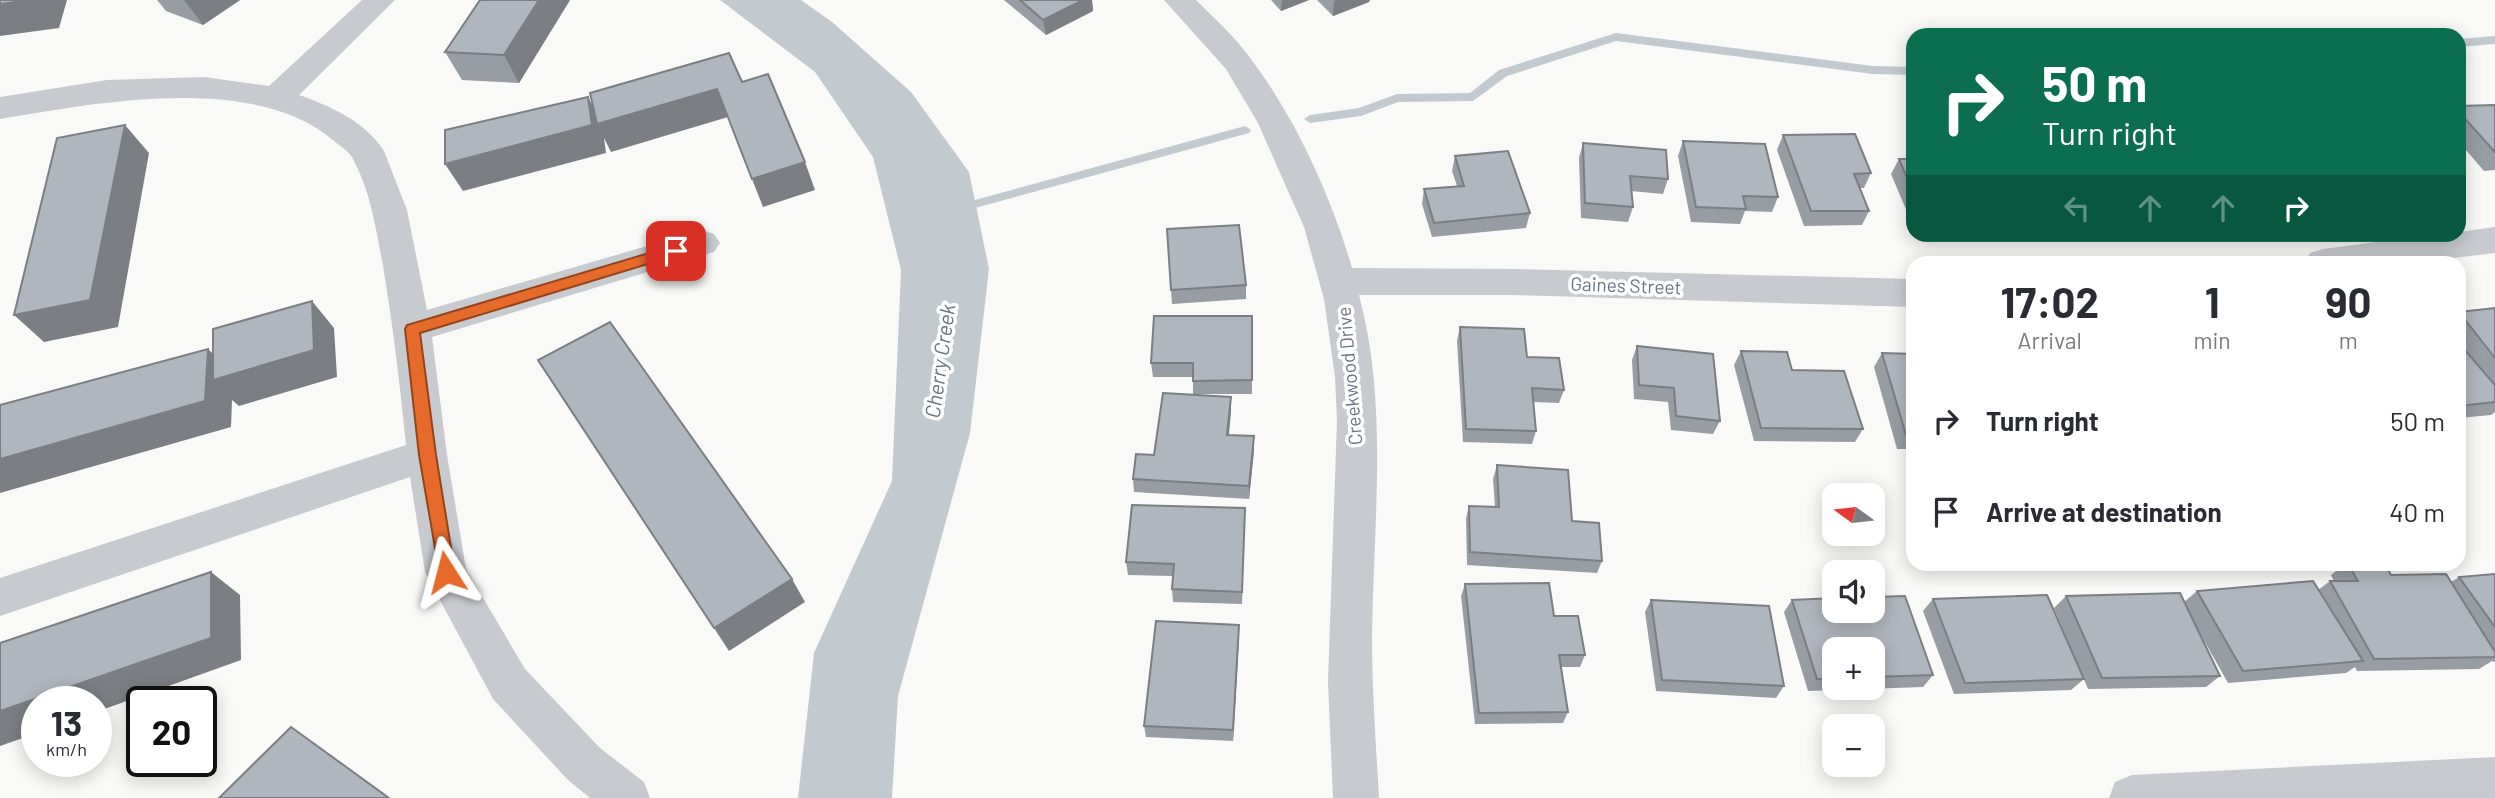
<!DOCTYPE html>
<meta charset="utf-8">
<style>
:root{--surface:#fff;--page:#f7f7f7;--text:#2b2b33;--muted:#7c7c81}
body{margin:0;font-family:Barlow,sans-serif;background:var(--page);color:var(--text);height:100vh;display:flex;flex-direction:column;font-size:26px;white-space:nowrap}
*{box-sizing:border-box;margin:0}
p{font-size:23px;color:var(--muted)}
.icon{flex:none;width:38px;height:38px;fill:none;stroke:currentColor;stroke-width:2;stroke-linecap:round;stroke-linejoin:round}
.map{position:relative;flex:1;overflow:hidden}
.sheet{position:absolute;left:1906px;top:256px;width:560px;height:315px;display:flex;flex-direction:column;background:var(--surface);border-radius:21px;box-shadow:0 4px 18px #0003}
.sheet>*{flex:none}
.banner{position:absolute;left:1906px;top:28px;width:560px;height:214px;border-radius:21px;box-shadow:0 4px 18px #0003;background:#0b6e4f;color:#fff;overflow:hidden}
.needle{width:46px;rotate:285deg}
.tools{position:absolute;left:1822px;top:483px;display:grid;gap:14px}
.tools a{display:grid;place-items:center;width:63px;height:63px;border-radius:14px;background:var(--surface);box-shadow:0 4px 18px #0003;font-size:35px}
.speed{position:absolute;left:21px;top:686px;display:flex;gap:14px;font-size:35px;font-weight:700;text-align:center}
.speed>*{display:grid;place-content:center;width:91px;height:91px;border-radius:50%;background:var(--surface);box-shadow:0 4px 18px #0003;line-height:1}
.speed small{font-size:18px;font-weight:400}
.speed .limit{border:4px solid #111;border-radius:10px;background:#fff;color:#111}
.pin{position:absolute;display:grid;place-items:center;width:60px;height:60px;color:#fff;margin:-30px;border-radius:14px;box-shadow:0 4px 10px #0006}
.me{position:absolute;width:77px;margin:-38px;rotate:351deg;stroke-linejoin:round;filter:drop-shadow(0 0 5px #0008)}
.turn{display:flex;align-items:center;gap:24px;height:147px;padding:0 21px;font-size:32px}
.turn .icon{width:91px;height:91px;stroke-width:2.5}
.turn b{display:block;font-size:49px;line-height:60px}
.lanes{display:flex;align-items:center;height:66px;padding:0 21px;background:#0003;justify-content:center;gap:35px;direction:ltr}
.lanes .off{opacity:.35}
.eta{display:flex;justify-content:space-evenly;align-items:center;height:119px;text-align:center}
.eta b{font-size:42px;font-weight:700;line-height:49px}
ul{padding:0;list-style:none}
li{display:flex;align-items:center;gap:21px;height:91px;padding:0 21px}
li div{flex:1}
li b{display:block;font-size:26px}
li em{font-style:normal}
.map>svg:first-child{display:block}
.water{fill:#c2cad0}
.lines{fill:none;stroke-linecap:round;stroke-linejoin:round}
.stream{fill:#c2cad0;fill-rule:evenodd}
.minor{fill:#c7cace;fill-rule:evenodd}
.wall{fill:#979da3;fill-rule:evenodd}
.shaded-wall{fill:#7b7f84}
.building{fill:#b0b6bd;stroke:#7b7f84;stroke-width:2}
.route{fill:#e66a2a;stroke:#96451b;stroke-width:2}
.labels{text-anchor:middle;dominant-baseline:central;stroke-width:7;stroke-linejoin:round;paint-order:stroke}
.street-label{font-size:19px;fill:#687688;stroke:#fff}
.water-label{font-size:21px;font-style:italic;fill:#647783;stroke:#fff}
</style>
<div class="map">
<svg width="2495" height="798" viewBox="0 0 2495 798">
<rect width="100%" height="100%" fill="#f9f9f7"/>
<polygon class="water" points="720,0 801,0 832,22 911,92 969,172 989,269 970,433 898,696 892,798 798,798 814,653 892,481 901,270 873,157 815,72"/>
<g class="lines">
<g class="stream">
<polygon points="1616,33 1873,66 1913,67 1913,75 1873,74 1616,41 1507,76 1473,101 1398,102 1361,116 1310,123 1304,119 1310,115 1359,108 1397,94 1470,93 1499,70"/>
<polygon points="2495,36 2495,44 2459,47 2459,39"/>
<polygon points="1245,126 1251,130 1249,133 957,213 951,209 957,205"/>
</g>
<g class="minor">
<path d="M 362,0 L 395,0 L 299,95 C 330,106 365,121 384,151 L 407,210 L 427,310 L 702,230 L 714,234 L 720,243 L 714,252 L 432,337 L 447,455 L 466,569 L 525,669 L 600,748 L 644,782 L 650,798 L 590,798 L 568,780 L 493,699 L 425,572 L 410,477 L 0,616 L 0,578 L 406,445 C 400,385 393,326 383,266 C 376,230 371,192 353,159 C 350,152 340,146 334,141 C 255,72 96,103 0,119 L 0,97 L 107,80 L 204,77 L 269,86 Z"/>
<path d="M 1164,0 L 1196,0 C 1214,18 1233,35 1248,55 C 1295,117 1330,193 1352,268 L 1514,269 L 1913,279 L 1913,307 L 1514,295 L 1359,295 C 1389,406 1373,525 1372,639 C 1372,692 1376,745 1379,798 L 1333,798 L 1328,682 L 1337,420 L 1335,377 L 1324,299 L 1304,227 L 1258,123 L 1226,69 Z"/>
<polygon points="2495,227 2495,253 2420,262 2305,262 2310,253 2323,249 2437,234 2459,234 2459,232"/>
<polygon points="2495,757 2495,798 2109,798 2115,782 2132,775"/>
</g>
</g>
<g class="wall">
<polygon points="157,0 240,0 203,25 166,11"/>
<polygon points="480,0 570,0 519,83 462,80 445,52"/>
<polygon points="1004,0 1092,0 1093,11 1046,35"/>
<polygon points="1271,0 1309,0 1281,11"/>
<polygon points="1317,0 1370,0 1369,2 1333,16"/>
<polygon points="2495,105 2495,170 2484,171 2459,142 2459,106"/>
<polygon points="1783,135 1871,173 1864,188 1860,188 1869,211 1862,225 1804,226 1777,150"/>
<polygon points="1683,141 1778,197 1772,212 1745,211 1740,224 1691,222 1678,156"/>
<polygon points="1583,143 1668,179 1663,194 1631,191 1633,207 1628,222 1581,218 1579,158"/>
<polygon points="1455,156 1530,213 1526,228 1432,237 1422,204 1424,189 1457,186 1452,171"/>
<polygon points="1899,159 1913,159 1913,226 1891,174"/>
<polygon points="1167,229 1246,285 1246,299 1172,304"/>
<polygon points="2495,308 2495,412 2491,415 2459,418 2459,349 2461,349 2459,346 2459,311"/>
<polygon points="1252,316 1252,394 1193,394 1193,377 1153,377 1151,363"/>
<polygon points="1460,327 1527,357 1564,390 1559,403 1533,402 1536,431 1532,444 1463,442 1457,341"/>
<polygon points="1637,346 1720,421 1713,434 1671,430 1668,402 1634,399 1632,360"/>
<polygon points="1741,351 1792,370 1863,429 1855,442 1754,441 1734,365"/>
<polygon points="1882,353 1913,354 1913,449 1897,449 1874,367"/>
<polygon points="1231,397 1231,411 1229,435 1254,450 1249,499 1134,492 1133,479 1154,455"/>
<polygon points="1497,465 1572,521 1602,561 1597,573 1467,565 1466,519 1469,506 1495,507 1493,479"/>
<polygon points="1245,508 1242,604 1173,602 1172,589 1173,576 1128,575 1126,562"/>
<polygon points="2345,564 2385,564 2391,575 2451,582 2459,577 2495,574 2495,662 2492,661 2479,669 2357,671 2355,667 2346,673 2228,683 2197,628 2220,676 2206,687 2088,689 2054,608 2066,596 2184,602 2197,591 2318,590 2330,581 2334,581 2331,575"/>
<polygon points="1465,584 1554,616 1585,655 1580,667 1561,667 1568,712 1563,723 1475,724 1461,596"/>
<polygon points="1933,599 2084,679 2071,690 1954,694 1923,611"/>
<polygon points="1651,600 1784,686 1776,698 1656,691 1645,612"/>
<path d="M 1792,600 L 1933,675 L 1923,687 L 1808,691 L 1784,612 ZM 1834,649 L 1872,649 L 1872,688 L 1834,688 Z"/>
<polygon points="1239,637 1233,741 1146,737 1144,726"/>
</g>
<g class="shaded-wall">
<polygon points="31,0 67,0 59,28 0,36 0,4"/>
<polygon points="184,0 240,0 203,25"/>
<polygon points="539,0 570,0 519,83 504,55"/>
<polygon points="1083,0 1092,0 1093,11 1046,35 1043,20"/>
<polygon points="1282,0 1309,0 1281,11"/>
<polygon points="1337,0 1370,0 1369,2 1333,16 1334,1"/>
<polygon points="717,89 728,117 611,152 604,138 606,153 463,191 445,164 588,97 601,122"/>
<polygon points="125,125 149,153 118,327 44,342 14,315"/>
<polygon points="805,162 815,190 763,207 752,179"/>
<polygon points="312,301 334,328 337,377 239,406 232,400 231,427 0,493 0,459 208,349 233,374"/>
<polygon points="1231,397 1231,411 1227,448 1227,435"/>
<polygon points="1254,436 1254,450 1249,499 1249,486"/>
<polygon points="211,572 240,595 241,660 96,712 96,702 37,702 37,733 0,746 0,711"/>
<polygon points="792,579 805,602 729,651 714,628"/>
<polygon points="1239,625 1239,637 1233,741 1233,730"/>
</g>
<g class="building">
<polygon points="0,0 31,0 0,4"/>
<polygon points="480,0 539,0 504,55 445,52"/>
<polygon points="1020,0 1083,0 1043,20"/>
<polygon points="729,53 742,82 768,74 805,162 752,179 717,89 597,124 590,93"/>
<polygon points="588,97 592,125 445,164 445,130"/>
<polygon points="2495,105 2495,152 2459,112 2459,106"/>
<polygon points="125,125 90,300 14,315 57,138"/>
<polygon points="1855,134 1871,173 1854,174 1869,211 1811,211 1783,135"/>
<polygon points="1683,141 1765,144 1778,197 1743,196 1746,209 1696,207"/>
<polygon points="1583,143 1666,150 1668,179 1630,176 1633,207 1585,203"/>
<polygon points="1508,151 1530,213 1434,223 1424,189 1464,186 1455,156"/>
<polygon points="1899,159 1913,159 1913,192"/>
<polygon points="1239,225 1246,285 1171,290 1167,229"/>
<polygon points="312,301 314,350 213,380 213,329"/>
<polygon points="2495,308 2495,358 2459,312"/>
<polygon points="1154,316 1252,316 1252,380 1193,381 1193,363 1151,363"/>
<polygon points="610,322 792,579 714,628 538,360"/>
<polygon points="1460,327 1524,329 1527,357 1559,358 1564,390 1532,388 1536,431 1466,429"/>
<polygon points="1637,346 1713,354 1720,421 1676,416 1674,388 1639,385"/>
<polygon points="208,349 205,401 0,459 0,405"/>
<polygon points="2459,349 2464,349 2495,385 2495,402 2459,406"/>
<polygon points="1741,351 1787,352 1792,370 1844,371 1863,429 1761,428"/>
<polygon points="1882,353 1913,354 1913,436 1906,435"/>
<polygon points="1163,393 1231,397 1227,435 1254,436 1249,486 1133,479 1136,454 1154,455"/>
<polygon points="1497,465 1568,470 1572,521 1599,523 1602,561 1470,552 1469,506 1499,507"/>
<polygon points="1132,505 1245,508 1242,592 1172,589 1174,564 1126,562"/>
<polygon points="2348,564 2385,564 2391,575 2446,574 2495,652 2495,657 2374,659 2330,581 2358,581"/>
<polygon points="211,572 211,638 0,711 0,643"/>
<polygon points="2495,574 2495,627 2459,577"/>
<polygon points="2313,581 2363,661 2243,671 2197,591"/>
<polygon points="1549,583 1554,616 1578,616 1585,655 1559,655 1568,712 1479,713 1465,584"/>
<polygon points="2180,593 2220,676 2102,678 2066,596"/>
<polygon points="2047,595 2084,679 1965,683 1933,599"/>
<polygon points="1905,596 1933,675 1872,677 1872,649 1834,649 1834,679 1817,679 1792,600 1834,598 1834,611 1872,611 1872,597"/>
<polygon points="1651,600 1769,606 1784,686 1662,680"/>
<polygon points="1156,621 1239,625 1233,730 1144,726"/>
<polygon points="291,727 389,798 219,798"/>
</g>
<polygon class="route" points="676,245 681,247 683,251 681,254 420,333 436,455 455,572 453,577 446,580 440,577 419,455 405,329 407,325"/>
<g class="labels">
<g class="street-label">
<text transform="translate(1626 285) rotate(2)">Gaines Street</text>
<text transform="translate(1349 376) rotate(-95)">Creekwood Drive</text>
</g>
<g class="water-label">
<text transform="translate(939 361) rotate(-82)">Cherry Creek</text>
</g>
</g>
</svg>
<div class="tools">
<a><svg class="needle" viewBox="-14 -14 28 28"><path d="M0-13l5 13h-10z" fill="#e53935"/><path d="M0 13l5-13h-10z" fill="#7c7c81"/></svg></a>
<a><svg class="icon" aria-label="sound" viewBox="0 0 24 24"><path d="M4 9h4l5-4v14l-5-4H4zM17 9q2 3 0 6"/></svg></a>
<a>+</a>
<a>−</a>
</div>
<div class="speed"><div>13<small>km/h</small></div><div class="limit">20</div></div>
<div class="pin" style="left:676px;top:251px;background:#d93025"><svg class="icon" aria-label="arrive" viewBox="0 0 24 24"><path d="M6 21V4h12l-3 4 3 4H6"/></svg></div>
<svg class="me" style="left:446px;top:572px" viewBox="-20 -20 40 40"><path d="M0-17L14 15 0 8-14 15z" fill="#e66a2a" stroke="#fff" stroke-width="4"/></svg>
<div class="banner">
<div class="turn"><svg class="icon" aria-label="right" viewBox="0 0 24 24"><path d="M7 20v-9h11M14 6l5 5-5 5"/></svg><div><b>50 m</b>Turn right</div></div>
<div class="lanes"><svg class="icon off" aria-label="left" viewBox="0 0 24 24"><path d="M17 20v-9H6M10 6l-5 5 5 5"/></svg><svg class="icon off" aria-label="ahead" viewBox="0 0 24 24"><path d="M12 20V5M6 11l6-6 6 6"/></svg><svg class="icon off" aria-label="ahead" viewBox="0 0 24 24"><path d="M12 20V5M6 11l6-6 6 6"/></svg><svg class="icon" aria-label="right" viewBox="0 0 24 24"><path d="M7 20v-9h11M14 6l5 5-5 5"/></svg></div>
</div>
<section class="sheet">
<div class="eta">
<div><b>17:02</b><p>Arrival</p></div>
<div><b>1</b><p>min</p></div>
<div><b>90</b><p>m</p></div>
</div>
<ul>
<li><svg class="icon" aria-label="right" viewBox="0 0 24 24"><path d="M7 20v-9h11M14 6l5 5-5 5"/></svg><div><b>Turn right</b></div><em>50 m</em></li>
<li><svg class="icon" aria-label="arrive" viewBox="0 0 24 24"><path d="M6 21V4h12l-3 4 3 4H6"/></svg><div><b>Arrive at destination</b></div><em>40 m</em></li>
</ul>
</section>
</div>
